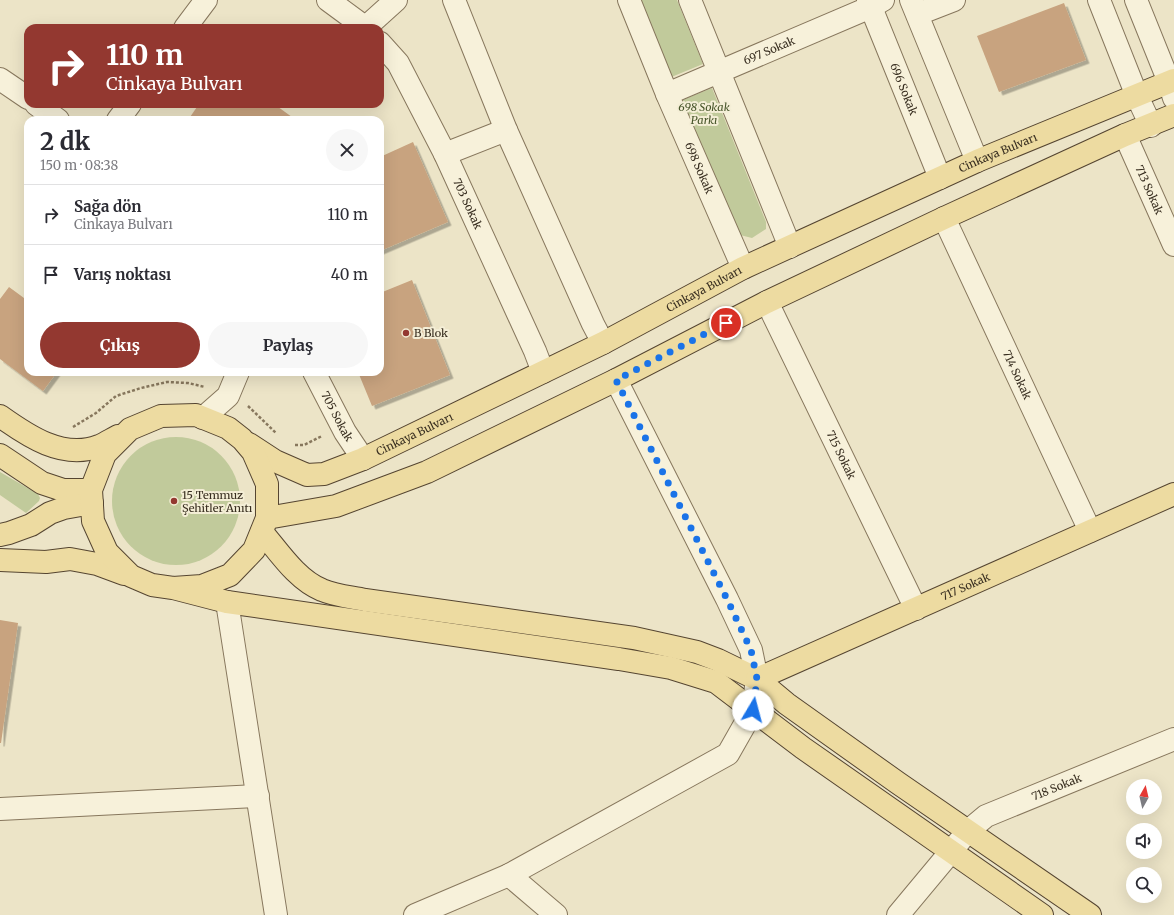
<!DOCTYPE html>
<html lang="tr">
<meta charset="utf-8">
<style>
:root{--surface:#fff;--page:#f7f7f7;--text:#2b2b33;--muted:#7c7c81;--line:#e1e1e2;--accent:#933830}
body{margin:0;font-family:Merriweather,serif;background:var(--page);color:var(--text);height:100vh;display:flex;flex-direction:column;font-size:15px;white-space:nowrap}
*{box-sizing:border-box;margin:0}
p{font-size:13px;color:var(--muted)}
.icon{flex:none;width:22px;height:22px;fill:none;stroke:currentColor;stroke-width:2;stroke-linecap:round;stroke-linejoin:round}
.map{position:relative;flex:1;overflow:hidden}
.drawer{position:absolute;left:24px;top:116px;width:360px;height:260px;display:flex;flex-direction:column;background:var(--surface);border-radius:12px;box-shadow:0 4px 16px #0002}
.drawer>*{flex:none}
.hud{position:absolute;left:24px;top:24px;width:360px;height:84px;border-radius:12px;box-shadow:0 4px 16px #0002;background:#933830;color:#fff;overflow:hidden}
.needle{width:26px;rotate:8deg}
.controls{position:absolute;left:1126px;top:779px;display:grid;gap:8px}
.controls a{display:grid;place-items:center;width:36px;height:36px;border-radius:50%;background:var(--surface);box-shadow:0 4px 16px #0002;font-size:20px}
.pin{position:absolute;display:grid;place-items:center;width:34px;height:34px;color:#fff;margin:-17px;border:2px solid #fff;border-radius:50%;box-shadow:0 1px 4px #0007}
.me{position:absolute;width:44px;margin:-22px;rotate:8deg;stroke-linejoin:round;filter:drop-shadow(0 0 3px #0008)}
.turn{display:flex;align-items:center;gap:14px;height:84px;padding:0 16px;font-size:18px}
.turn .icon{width:52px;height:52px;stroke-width:2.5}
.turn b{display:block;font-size:28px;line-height:34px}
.round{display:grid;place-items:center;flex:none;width:42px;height:42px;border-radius:21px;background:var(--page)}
.headline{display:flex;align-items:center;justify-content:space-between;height:68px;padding:0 16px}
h1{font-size:24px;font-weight:700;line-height:30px}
.action{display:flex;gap:8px;margin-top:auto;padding:8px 16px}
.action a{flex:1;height:46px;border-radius:24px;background:var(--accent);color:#fff;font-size:16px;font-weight:700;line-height:46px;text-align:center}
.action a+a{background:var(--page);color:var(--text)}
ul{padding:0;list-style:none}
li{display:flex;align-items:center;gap:12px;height:60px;padding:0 16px;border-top:1px solid var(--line)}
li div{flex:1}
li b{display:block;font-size:15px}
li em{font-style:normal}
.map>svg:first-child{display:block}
.green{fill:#c1ca9b}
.building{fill:#c8a37f;filter:url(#shadow)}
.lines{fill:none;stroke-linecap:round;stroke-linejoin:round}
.minor-casing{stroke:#87775d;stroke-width:24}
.major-casing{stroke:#554531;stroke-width:24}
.path{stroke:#87775d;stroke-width:2.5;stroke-dasharray:3 2;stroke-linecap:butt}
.minor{stroke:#f7f1da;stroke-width:22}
.major{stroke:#eddba1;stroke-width:22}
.route{stroke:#1a73e8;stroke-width:7;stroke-dasharray:0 12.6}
.poi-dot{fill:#933830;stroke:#f4eed6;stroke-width:1.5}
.labels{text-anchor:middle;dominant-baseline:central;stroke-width:4;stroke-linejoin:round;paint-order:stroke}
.street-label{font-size:11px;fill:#382e20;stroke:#f4eed6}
.park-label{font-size:11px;font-style:italic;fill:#455328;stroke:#f4eed6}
.poi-label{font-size:11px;fill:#382e20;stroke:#f4eed6;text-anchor:start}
</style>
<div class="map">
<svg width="1174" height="915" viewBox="0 0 1174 915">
<defs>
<filter id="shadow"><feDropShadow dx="3.5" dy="3.5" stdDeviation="0" flood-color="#0004"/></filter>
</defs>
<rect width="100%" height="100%" fill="#ece4c7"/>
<g class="green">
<polygon points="636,0 677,0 703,64 669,78"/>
<polygon points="712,88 766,222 766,229 752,238 740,235 680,101"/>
<circle cx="176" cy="501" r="64"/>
<polygon points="0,472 38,494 40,498 39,501 26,513 0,495"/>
</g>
<g class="building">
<polygon points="1064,3 1086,60 999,92 977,36"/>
<polygon points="199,104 274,104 296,120 188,120"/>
<polygon points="413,142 448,222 380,251 380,157"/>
<polygon points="412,280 450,375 372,406 358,372 380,372 380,293"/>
<polygon points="9,287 28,301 28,372 57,372 43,391 0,359 0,299"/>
<polygon points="0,620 18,623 1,743 0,743"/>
</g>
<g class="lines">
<defs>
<g id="minor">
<polyline points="328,0 366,28"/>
<polyline points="454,0 506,130 593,324 603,343"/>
<path id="s1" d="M 629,0 L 667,94 L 743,268"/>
<polyline points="690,0 790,247"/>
<path id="s2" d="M 868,0 L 940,178"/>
<polyline points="911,0 977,161"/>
<polyline points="1099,0 1137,96 1151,126"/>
<polyline points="1136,0 1169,82 1174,98"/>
<polyline points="918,14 954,0"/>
<polyline points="185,28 206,0"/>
<polyline points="365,28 396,0"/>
<path id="s3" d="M 380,43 L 398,63 L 445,154 L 535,351 L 543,372"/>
<polyline points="0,79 28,98"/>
<path id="s4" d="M 667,94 L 871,7 L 883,0"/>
<polyline points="36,104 58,120"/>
<polyline points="118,120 130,104"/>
<path id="s5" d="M 1125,135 L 1174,245"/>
<polyline points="445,154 506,130"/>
<path id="s6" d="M 944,218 L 1090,531"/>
<path id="s7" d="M 767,302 L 916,609"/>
<path id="s8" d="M 314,372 L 345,432 L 363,459"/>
<polyline points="203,418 228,396 238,372"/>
<polyline points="227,602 276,915"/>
<polyline points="0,809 258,796"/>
<polyline points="509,875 556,915"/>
<polyline points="415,915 509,875 728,754 753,710 757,679 751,650 727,599 616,380"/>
<path id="s9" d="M 898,915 L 968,831 L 986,816 L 1174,739"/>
</g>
<g id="major">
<path d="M 0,416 C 28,436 63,460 99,446 C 106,443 112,439 118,436"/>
<path id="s10" d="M 249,444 L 275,461 L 307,475 L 324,474 L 363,459 L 603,343 L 743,268 L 977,161 L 1174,80"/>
<polyline points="0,455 42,483 63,490 91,490"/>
<polyline points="267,518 336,506 427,472 616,380 767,302 944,218 1125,135 1174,115"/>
<path d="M 262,532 C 279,552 297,580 322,590 C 336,596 351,597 365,600 L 634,638 L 697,652 L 718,660 L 757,679 L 787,704 L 898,783 L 1090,915"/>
<polyline points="0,535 9,533 31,525 50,513 64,508 92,503"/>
<polyline points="0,560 46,562 70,559 97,564 124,574"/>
<polyline points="173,588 202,586 230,575 254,550 267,518 267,484 253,452 242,439 228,428 196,415 161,416 130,429 105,454 91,490 93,521 107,552 131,576 152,585 173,588 227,602 619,659 671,668 716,682 803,748 1042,915"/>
<path id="s11" d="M 757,679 L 1174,494"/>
</g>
</defs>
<use href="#minor" class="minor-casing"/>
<use href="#major" class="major-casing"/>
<g class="path">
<polyline points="248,406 276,433"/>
<polyline points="73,427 96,413 116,396 141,388 167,382 188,383 205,387"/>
<polyline points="295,445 304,445 322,436"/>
</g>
<use href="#minor" class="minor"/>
<use href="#major" class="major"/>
</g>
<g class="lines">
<polyline class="route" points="726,323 616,380 727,599 751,650 757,679 753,710"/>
</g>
<g class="poi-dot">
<circle cx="406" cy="333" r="4"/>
<circle cx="174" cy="501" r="4"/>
</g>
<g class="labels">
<g class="street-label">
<text stroke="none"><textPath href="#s4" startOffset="111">697 Sokak</textPath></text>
<text stroke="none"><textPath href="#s2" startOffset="96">696 Sokak</textPath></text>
<text stroke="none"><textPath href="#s10" startOffset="830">Cinkaya Bulvarı</textPath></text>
<text stroke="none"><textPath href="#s1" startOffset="182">698 Sokak</textPath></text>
<text stroke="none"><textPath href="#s5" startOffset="60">713 Sokak</textPath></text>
<text stroke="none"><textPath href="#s3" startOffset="184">703 Sokak</textPath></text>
<text stroke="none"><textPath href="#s10" startOffset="506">Cinkaya Bulvarı</textPath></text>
<text stroke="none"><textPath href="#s6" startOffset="173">714 Sokak</textPath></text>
<text stroke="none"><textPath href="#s8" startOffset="50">705 Sokak</textPath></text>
<text stroke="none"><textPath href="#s10" startOffset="182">Cinkaya Bulvarı</textPath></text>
<text stroke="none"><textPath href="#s7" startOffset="170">715 Sokak</textPath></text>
<text stroke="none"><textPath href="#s11" startOffset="228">717 Sokak</textPath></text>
<text stroke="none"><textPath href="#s9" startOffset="209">718 Sokak</textPath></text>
</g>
<g class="park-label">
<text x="704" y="107">698 Sokak<tspan x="704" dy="13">Parkı</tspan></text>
</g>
<g class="poi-label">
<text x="414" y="333">B Blok</text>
<text x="182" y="495">15 Temmuz<tspan x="182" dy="13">Şehitler Anıtı</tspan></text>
</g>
</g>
</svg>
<div class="controls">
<a><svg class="needle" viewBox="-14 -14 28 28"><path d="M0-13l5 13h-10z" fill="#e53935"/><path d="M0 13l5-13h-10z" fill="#7c7c81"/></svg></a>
<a><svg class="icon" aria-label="sound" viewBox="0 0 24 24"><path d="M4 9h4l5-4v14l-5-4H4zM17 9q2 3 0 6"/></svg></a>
<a><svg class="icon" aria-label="search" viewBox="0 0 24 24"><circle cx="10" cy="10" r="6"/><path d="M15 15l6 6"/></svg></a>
</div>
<div class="pin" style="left:726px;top:323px;background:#d93025"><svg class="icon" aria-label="arrive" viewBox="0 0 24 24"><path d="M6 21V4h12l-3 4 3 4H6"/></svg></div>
<svg class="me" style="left:753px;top:710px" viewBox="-20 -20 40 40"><circle r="19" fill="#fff"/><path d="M0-13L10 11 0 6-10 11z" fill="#1a73e8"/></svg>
<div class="hud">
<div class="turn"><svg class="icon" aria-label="right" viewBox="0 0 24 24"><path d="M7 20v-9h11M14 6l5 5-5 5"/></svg><div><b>110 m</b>Cinkaya Bulvarı</div></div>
</div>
<section class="drawer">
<div class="headline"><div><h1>2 dk</h1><p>150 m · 08:38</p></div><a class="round"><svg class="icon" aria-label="close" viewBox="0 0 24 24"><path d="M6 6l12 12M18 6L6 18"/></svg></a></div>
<ul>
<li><svg class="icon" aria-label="right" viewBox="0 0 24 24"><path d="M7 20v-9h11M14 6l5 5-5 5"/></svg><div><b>Sağa dön</b><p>Cinkaya Bulvarı</p></div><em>110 m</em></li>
<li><svg class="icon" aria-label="arrive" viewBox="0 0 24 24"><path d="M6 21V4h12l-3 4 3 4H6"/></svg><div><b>Varış noktası</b></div><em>40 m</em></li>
</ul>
<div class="action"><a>Çıkış</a><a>Paylaş</a></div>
</section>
</div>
